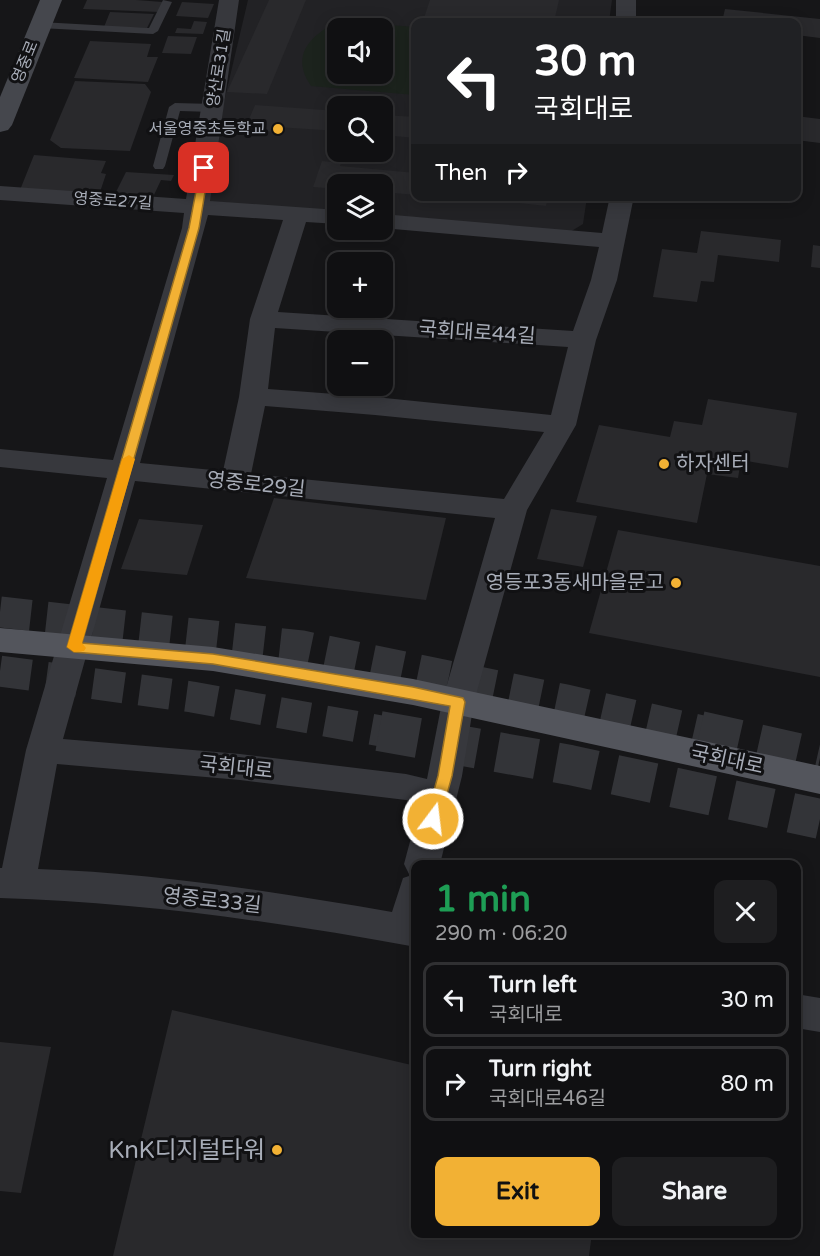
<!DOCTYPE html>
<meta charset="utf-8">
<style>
:root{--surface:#101012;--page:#1e1e20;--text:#f1f3f6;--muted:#9c9d9f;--line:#303032;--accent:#f2b134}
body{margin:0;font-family:"Varela Round","Noto Sans KR",sans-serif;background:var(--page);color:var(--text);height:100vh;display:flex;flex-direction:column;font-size:22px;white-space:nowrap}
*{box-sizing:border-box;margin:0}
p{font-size:20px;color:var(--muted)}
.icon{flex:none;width:33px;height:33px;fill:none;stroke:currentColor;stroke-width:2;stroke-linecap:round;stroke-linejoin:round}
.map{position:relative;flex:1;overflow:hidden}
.panel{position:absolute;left:411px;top:860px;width:390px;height:378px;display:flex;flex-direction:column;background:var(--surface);border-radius:12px;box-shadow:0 3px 15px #0003,0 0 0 2px var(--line)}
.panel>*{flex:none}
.top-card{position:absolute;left:411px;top:18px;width:390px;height:183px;border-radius:12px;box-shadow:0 3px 15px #0003,0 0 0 2px var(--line);background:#202124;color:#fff;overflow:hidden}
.buttons{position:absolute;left:327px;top:18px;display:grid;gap:12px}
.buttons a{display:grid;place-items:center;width:66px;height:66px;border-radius:12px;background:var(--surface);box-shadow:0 3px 15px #0003,0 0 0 2px var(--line);font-size:30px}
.pin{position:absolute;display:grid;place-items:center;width:51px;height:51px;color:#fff;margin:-26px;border-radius:12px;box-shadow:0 3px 9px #0006}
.me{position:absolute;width:66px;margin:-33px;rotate:15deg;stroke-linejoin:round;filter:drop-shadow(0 0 4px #0008)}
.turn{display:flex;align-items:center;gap:21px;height:126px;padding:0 24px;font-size:27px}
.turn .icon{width:78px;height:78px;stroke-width:2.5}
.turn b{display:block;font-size:42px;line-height:51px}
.then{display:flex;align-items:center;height:57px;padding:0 24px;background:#0003;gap:12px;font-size:22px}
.round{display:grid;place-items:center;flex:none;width:63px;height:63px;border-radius:12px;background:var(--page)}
.head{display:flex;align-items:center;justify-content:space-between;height:102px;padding:0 24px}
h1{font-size:36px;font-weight:700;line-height:45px;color:#1e9e55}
.button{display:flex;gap:12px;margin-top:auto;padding:12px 24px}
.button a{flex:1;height:69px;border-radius:12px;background:var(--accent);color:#111;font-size:24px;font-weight:700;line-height:69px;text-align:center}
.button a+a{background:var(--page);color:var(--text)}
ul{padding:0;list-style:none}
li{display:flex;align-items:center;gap:18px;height:75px;margin:0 12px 9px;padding:0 12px;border:3px solid var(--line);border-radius:12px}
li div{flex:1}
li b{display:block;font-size:22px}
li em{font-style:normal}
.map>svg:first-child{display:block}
.built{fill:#222225;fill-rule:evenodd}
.green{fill:#1c231d;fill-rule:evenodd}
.building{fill:#29292c}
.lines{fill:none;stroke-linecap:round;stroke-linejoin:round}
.trunk-tunnel-far1{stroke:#333438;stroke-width:31;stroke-dasharray:31 16;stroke-linecap:butt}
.trunk-tunnel{stroke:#333438;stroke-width:40;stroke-dasharray:40 20;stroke-linecap:butt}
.service{fill:#37383d;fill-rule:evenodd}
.minor{fill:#37383d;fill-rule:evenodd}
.secondary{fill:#45474d;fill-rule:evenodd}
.primary{fill:#53555c;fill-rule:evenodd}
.route{fill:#f2b134;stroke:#9d7322;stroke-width:1.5}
.slow{fill:#f59e0b}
.poi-dot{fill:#f2b134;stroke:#111113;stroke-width:2}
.labels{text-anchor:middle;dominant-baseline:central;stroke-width:6;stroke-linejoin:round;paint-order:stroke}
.far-street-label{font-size:16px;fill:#a8adb8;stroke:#111113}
.far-poi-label{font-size:16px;fill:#a8adb8;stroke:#111113;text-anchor:end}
.street-label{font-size:20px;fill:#a8adb8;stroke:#111113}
.poi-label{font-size:20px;fill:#a8adb8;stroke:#111113;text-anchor:start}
.near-poi-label{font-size:24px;fill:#a8adb8;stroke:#111113;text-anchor:end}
</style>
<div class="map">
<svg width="820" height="1256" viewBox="0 0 820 1256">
<rect width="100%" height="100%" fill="#161618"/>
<path class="built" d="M 248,0 L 612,0 L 609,22 L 416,22 L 416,196 L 587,197 L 583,224 L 570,232 L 383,217 L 382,184 L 338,184 L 337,214 L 216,205 L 202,195 ZM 338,28 L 382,28 L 382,74 L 338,74 ZM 338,106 L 382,106 L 382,152 L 338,152 Z"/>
<path class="green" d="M 338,21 L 415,27 L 415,95 L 311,86 C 290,55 310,36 338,21 ZM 338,28 L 382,28 L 382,74 L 338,74 Z"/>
<g class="building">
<polygon points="87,0 136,0 163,2 160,12 83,9"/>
<polygon points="269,0 306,0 267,94 227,92"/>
<polygon points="430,0 559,0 554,22 452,16 451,20 424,18"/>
<polygon points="182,2 214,4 208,18 176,16"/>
<polygon points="725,9 820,19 820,38 796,35 796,22 722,22"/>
<polygon points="110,12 154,14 147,28 104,27"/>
<polygon points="194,21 207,22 203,34 175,33 177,28 191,29"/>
<polygon points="168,36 197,37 191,54 162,53"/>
<polygon points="90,41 151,44 147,57 158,57 148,82 74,78"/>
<polygon points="75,81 145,84 151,92 130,151 61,148 50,140"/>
<polygon points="255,105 338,111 338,131 277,127 275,132 264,131 266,126 247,124"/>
<polygon points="382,115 416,117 416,138 382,135"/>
<polygon points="796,116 820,119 820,143 796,140"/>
<polygon points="34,155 106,161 101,173 106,174 99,195 20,190"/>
<polygon points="322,161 341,163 340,166 416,173 416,195 382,192 382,184 338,184 338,189 313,187"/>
<polygon points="126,172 174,175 171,181 161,180 153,197 115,194"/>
<polygon points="455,196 548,196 546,206"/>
<polygon points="701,231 781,240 779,262 718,255 714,282 701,281 697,302 653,297 662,249 697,253"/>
<polygon points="813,245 820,246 820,268 811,267"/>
<polygon points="708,399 797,413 788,468 741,460 738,478 707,474 697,523 576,502 599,425 670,437 674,421 702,425"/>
<polygon points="274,498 446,518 426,600 246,578"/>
<polygon points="551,509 597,516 583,567 537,559"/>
<polygon points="139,519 203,525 187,575 121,569"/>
<polygon points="618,530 820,566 820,677 589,633"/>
<polygon points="172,1010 416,1066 416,1233 592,1233 589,1256 113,1256"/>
<polygon points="0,1042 51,1047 21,1193 0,1191"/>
</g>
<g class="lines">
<g class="trunk-tunnel-far1">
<polyline points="0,612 302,646 566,700 707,732"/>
<polyline points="0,671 192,697 387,732"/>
</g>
<g class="trunk-tunnel">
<polyline points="379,731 570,765 820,819"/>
<polyline points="700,731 820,758"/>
</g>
<g class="service">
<polygon points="163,0 172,2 158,31 153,34 40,28 35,25 40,22 149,28"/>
<polygon points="175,103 213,104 219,108 213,112 180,111 165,166 163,169 155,169 153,166 169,107"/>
</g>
<g class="minor">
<path d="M 219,0 L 239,0 L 210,201 L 338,210 L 338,224 L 306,222 L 278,312 L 573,331 L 591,280 L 599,247 L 382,228 L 382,214 L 602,233 L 610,196 L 634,196 L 617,280 L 596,340 L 576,425 L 527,510 L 474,702 L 462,776 L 440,864 L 416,864 L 416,947 C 278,922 140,902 0,898 L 0,868 L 2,868 L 26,750 L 107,478 L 0,467 L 0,449 L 113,460 L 182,228 L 184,213 L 0,200 L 0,186 L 186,199 ZM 208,215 L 283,220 L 250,319 L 239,397 L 223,471 L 140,463 ZM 275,328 L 568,347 L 551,415 L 375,397 L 268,389 ZM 265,406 L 375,415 L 544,432 L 504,499 L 251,474 ZM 135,481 L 495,518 L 442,702 L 427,779 L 406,774 L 240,754 L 63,739 ZM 57,764 L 240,780 L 406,800 L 420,804 L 404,864 L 409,874 L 412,875 L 403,878 L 392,912 C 275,892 156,873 38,869 Z"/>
<rect x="616" y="0" width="20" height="22"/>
<polygon points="796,994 820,998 820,1032 796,1028"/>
</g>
<polygon class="secondary" points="40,0 62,0 12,125 8,130 0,132 0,97"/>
<polygon class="primary" points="0,628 213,647 413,679 820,766 820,794 413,705 213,671 0,652"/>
</g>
<polygon class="route" points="201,165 209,168 199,228 82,643 213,654 413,687 463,698 465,702 452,776 439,823 428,823 426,819 438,776 450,706 213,664 74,652 67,647 189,228"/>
<polygon class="slow" points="129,455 135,459 82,643 86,648 84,651 74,652 67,647 122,459"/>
<g class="poi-dot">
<circle cx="278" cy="129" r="6"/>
<circle cx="664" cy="464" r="6"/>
<circle cx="676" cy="583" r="6"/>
<circle cx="277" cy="1150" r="6"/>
</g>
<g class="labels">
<g class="far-street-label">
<text transform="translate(25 62) rotate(-68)">영중로</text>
<text transform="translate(219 68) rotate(-81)">양산로31길</text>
<text transform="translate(113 201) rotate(4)">영중로27길</text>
</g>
<g class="far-poi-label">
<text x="266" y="129">서울영중초등학교</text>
</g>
<g class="street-label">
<text transform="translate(477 333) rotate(4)">국회대로44길</text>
<text transform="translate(256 485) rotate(6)">영중로29길</text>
<text transform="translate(727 760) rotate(12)">국회대로</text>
<text transform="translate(236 768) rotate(6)">국회대로</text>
<text transform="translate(212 901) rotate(6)">영중로33길</text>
</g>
<g class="poi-label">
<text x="676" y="464">하자센터</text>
<text x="664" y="583" text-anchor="end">영등포3동새마을문고</text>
</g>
<g class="near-poi-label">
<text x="265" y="1150">KnK디지털타워</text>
</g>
</g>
</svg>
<div class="buttons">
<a><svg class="icon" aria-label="sound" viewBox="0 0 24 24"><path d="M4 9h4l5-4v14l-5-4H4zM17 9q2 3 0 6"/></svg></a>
<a><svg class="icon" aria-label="search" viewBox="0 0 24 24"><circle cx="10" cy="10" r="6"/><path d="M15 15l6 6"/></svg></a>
<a><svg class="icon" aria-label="layers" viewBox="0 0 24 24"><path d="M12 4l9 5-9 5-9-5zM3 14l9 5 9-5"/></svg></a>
<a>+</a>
<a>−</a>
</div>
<div class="pin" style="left:204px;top:168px;background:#d93025"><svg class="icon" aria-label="arrive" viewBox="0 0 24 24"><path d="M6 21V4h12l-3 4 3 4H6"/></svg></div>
<svg class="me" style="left:433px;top:819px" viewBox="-20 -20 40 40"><circle r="17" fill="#f2b134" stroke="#fff" stroke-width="3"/><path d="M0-11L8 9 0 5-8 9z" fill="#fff"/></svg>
<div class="top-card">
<div class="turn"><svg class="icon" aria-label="left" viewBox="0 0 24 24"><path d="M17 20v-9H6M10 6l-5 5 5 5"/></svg><div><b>30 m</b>국회대로</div></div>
<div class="then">Then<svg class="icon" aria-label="right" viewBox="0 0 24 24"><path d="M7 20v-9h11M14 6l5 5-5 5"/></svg></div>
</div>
<section class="panel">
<div class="head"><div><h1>1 min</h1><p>290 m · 06:20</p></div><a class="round"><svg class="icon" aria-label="close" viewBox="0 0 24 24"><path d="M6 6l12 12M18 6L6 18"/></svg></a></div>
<ul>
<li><svg class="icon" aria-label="left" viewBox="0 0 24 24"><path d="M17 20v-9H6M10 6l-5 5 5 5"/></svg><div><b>Turn left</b><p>국회대로</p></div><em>30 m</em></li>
<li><svg class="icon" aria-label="right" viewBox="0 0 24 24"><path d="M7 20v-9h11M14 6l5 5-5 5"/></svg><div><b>Turn right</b><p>국회대로46길</p></div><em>80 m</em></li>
</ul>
<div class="button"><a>Exit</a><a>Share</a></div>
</section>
</div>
